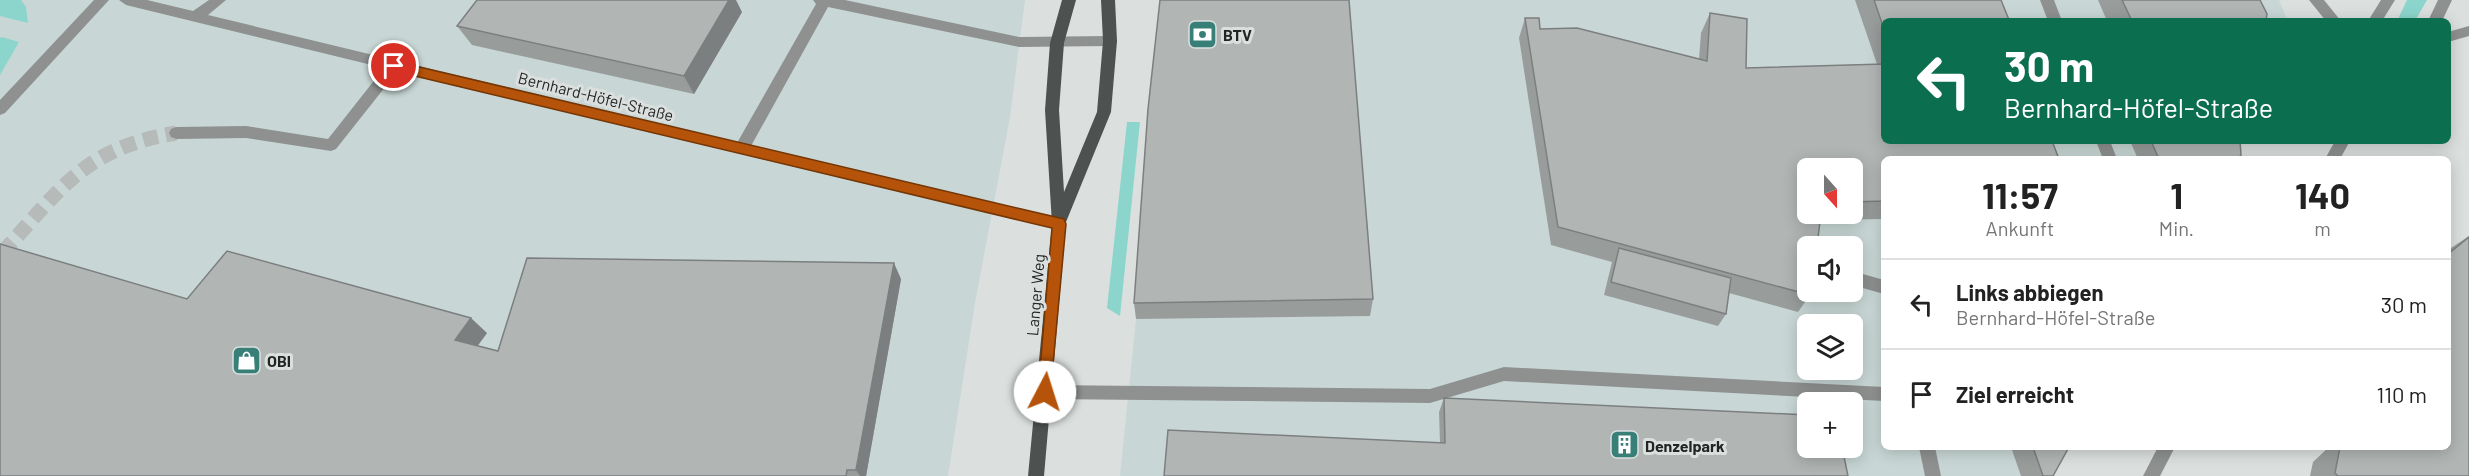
<!DOCTYPE html>
<html lang="de">
<meta charset="utf-8">
<style>
:root{--surface:#fff;--page:#f6f6f6;--text:#222;--muted:#767676;--line:#e0e0e0}
body{margin:0;font-family:Barlow,sans-serif;background:var(--page);color:var(--text);height:100vh;display:flex;flex-direction:column;font-size:22px;white-space:nowrap}
*{box-sizing:border-box;margin:0}
p{font-size:20px;color:var(--muted)}
.icon{flex:none;width:33px;height:33px;fill:none;stroke:currentColor;stroke-width:2;stroke-linecap:round;stroke-linejoin:round}
.map{position:relative;flex:1;overflow:hidden}
.drawer{position:absolute;left:1881px;top:156px;width:570px;height:294px;display:flex;flex-direction:column;background:var(--surface);border-radius:9px;box-shadow:0 3px 15px #0003}
.drawer>*{flex:none}
.top-card{position:absolute;left:1881px;top:18px;width:570px;height:126px;border-radius:9px;box-shadow:0 3px 15px #0003;background:#0b6e4f;color:#fff;overflow:hidden}
.needle{width:39px;rotate:159deg}
.buttons{position:absolute;left:1797px;top:158px;display:grid;gap:12px}
.buttons a{display:grid;place-items:center;width:66px;height:66px;border-radius:9px;background:var(--surface);box-shadow:0 3px 15px #0003;font-size:30px}
.pin{position:absolute;display:grid;place-items:center;width:51px;height:51px;color:#fff;margin:-26px;border:3px solid #fff;border-radius:50%;box-shadow:0 2px 6px #0007}
.me{position:absolute;width:66px;margin:-33px;rotate:5deg;stroke-linejoin:round;filter:drop-shadow(0 0 4px #0008)}
.turn{display:flex;align-items:center;gap:21px;height:126px;padding:0 24px;font-size:27px}
.turn .icon{width:78px;height:78px;stroke-width:2.5}
.turn b{display:block;font-size:42px;line-height:51px}
.eta{display:flex;justify-content:space-evenly;align-items:center;height:102px;text-align:center}
.eta b{font-size:36px;font-weight:700;line-height:42px}
ul{padding:0;list-style:none}
li{display:flex;align-items:center;gap:18px;height:90px;padding:0 24px;border-top:2px solid var(--line)}
li div{flex:1}
li b{display:block;font-size:22px}
li em{font-style:normal}
.map>svg:first-child{display:block}
.built{fill:#c8d7d5;fill-rule:evenodd}
.green{fill:#8cd5cc}
.lines{fill:none;stroke-linecap:round;stroke-linejoin:round}
.minor-tunnel{stroke:#b6bbba;stroke-width:15;stroke-dasharray:15 8;stroke-linecap:butt}
.minor{fill:#8e9190;fill-rule:evenodd}
.major{fill:#4d5150;fill-rule:evenodd}
.wall{fill:#989d9c;fill-rule:evenodd}
.shaded-wall{fill:#7c7f7f}
.building{fill:#b1b6b5;stroke:#7c7f7f;stroke-width:1.5}
.route{fill:#b45309;stroke:#753606;stroke-width:1.5}
.labels{text-anchor:middle;dominant-baseline:central;stroke-width:6;stroke-linejoin:round;paint-order:stroke}
.poi-label{font-size:16px;font-weight:bold;fill:#232524;stroke:#dbe0df;text-anchor:start}
.street-label{font-size:16px;fill:#232524;stroke:#dbe0df}
</style>
<div class="map">
<svg width="2469" height="476" viewBox="0 0 2469 476">
<rect width="100%" height="100%" fill="#dbe0df"/>
<g class="built">
<polygon points="0,0 1025,0 1010,117 975,303 948,476 0,476"/>
<path d="M 1164,0 L 2279,0 L 2288,21 L 1884,21 L 1884,141 L 2243,141 L 2234,159 L 1884,159 L 1884,447 L 2061,447 L 2043,476 L 1120,476 L 1136,319 ZM 1808,168 L 1852,168 L 1852,213 L 1808,213 ZM 1808,246 L 1852,246 L 1852,291 L 1808,291 ZM 1808,324 L 1852,324 L 1852,369 L 1808,369 ZM 1808,402 L 1852,402 L 1852,447 L 1808,447 Z"/>
</g>
<g class="green">
<polygon points="0,0 21,0 26,7 28,23 0,16"/>
<polygon points="2407,0 2427,0 2415,21 2397,21"/>
<polygon points="2,37 19,42 0,75 0,38"/>
<polygon points="1127,122 1140,122 1120,316 1107,308"/>
</g>
<g class="lines">
<path class="minor-tunnel" d="M 2,253 C 61,189 84,148 176,133"/>
<g class="minor">
<polygon points="94,0 109,0 5,113 0,115 0,100"/>
<polygon points="119,0 147,0 193,11 209,0 226,0 208,15 737,143 816,4 813,0 845,0 1019,37 1110,36 1117,41 1110,46 1019,47 828,7 751,146 1059,218 1064,220 1066,224 1064,228 1059,230 397,72 336,149 331,151 246,138 176,139 171,137 169,133 171,129 176,127 246,126 328,139 384,68 126,5"/>
<polygon points="2040,0 2054,0 2062,21 2048,21"/>
<polygon points="2309,0 2324,0 2341,21 2326,21"/>
<polygon points="2381,0 2395,0 2382,21 2368,21"/>
<polygon points="2438,0 2452,0 2442,21 2428,21"/>
<polygon points="2469,26 2469,36 2448,42 2448,32"/>
<polygon points="2096,141 2110,141 2117,159 2103,159"/>
<polygon points="2335,141 2350,141 2340,159 2325,159"/>
<polygon points="1852,271 1884,280 1884,294 1852,285"/>
<polygon points="1504,367 1884,387 1884,401 1504,381 1430,403 1045,399 1039,397 1037,392 1039,387 1045,385 1430,389"/>
<polygon points="1919,447 1935,447 1941,476 1925,476"/>
<polygon points="2158,447 2175,447 2160,476 2143,476"/>
</g>
<polygon class="major" points="1062,0 1076,0 1064,43 1059,110 1064,192 1097,112 1103,41 1101,0 1115,0 1117,41 1111,112 1066,222 1044,476 1028,476 1052,224 1045,110 1050,43"/>
</g>
<g class="wall">
<path d="M 1855,0 L 2001,0 L 2009,20 L 2008,21 L 1884,21 L 1884,219 L 1820,220 L 1810,295 L 1798,312 L 1729,293 L 1726,314 L 1718,326 L 1604,295 L 1612,262 L 1551,245 L 1519,38 L 1525,18 L 1540,29 L 1699,59 L 1701,33 L 1710,13 L 1746,68 L 1877,64 ZM 1852,168 L 1852,213 L 1808,213 Z"/>
<polygon points="2098,0 2260,0 2266,21 2107,21"/>
<polygon points="742,12 694,94 472,45 457,26"/>
<polygon points="2130,141 2240,141 2238,159 2138,159"/>
<polygon points="2469,236 2469,476 2310,476 2313,462 2329,447 2448,447 2448,250"/>
<polygon points="901,279 866,476 0,476 187,299 487,333 477,346 498,351"/>
<polygon points="1373,299 1370,316 1136,319 1134,303"/>
<polygon points="1444,398 1848,476 1440,443 1439,412"/>
<polygon points="2011,447 2069,447 2053,476 2021,476"/>
</g>
<g class="shaded-wall">
<polygon points="729,0 736,0 742,12 694,94 684,76"/>
<polygon points="894,263 901,279 866,476 860,476 856,470"/>
<polygon points="471,318 487,333 471,355 455,340"/>
</g>
<g class="building">
<polygon points="477,0 729,0 684,76 457,26"/>
<polygon points="1160,0 1349,0 1373,299 1134,303 1148,109"/>
<polygon points="1874,0 2001,0 2009,20 2002,21 1884,21 1884,29"/>
<polygon points="2122,0 2260,0 2267,14 2266,21 2132,21"/>
<polygon points="1710,13 1747,19 1746,68 1884,64 1884,141 2052,141 2059,159 1884,159 1884,201 1852,202 1852,168 1808,168 1808,213 1821,213 1817,246 1808,246 1808,291 1811,291 1810,295 1558,227 1525,18 1539,18 1540,29 1577,28 1707,61"/>
<polygon points="2151,141 2240,141 2241,155 2238,159 2159,159"/>
<polygon points="2469,237 2469,476 2338,476 2335,473 2340,447 2448,447 2448,254"/>
<polygon points="0,244 187,299 227,251 471,318 455,340 498,351 527,258 894,263 856,470 847,470 846,476 0,476"/>
<polygon points="1619,248 1731,278 1726,314 1611,282"/>
<polygon points="1444,398 1808,415 1808,447 1842,447 1848,476 1164,476 1168,430 1445,443"/>
<polygon points="2033,447 2069,447 2053,476 2043,476"/>
</g>
<polygon class="route" points="394,61 1064,219 1066,224 1050,397 1045,398 1040,397 1038,392 1052,228 394,71 387,66"/>
<defs>
<symbol id="bank-square" viewBox="-11 -11 22 22"><rect x="-9" y="-9" width="18" height="18" rx="4" fill="#387f78" stroke="#dbe0df"/><path d="M-6-4H6V4H-6ZM0-2.3a2.3 2.3 0 1 0 0 4.6a2.3 2.3 0 1 0 0-4.6Z" fill="#fff"/></symbol>
<symbol id="shop-square" viewBox="-11 -11 22 22"><rect x="-9" y="-9" width="18" height="18" rx="4" fill="#387f78" stroke="#dbe0df"/><path d="M-5-2.5h2.3a2.7 3.5 0 0 1 5.4 0H5L5.5 6h-11ZM-1.5-2.5h3a1.5 2.3 0 0 0-3 0Z" fill="#fff"/></symbol>
<symbol id="building-square" viewBox="-11 -11 22 22"><rect x="-9" y="-9" width="18" height="18" rx="4" fill="#387f78" stroke="#dbe0df"/><path d="M-4-6H4V6H1V3H-1V6H-4ZM-2.5-4.3h1.7v1.8h-1.7ZM.8-4.3h1.7v1.8H.8ZM-2.5-1h1.7V.8h-1.7ZM.8-1h1.7V.8H.8Z" fill="#fff"/></symbol>
</defs>
<g fill-rule="evenodd">
<use href="#bank-square" x="1186" y="18" width="33" height="33"/>
<use href="#shop-square" x="230" y="344" width="33" height="33"/>
<use href="#building-square" x="1608" y="428" width="33" height="33"/>
</g>
<g class="labels">
<g class="poi-label">
<text x="1223" y="34">BTV</text>
<text x="267" y="360">OBI</text>
<text x="1645" y="445">Denzelpark</text>
</g>
<g class="street-label">
<text transform="translate(596 96) rotate(14)">Bernhard-Höfel-Straße</text>
<text transform="translate(1035 295) rotate(-85)">Langer Weg</text>
</g>
</g>
</svg>
<div class="buttons">
<a><svg class="needle" viewBox="-14 -14 28 28"><path d="M0-13l5 13h-10z" fill="#e53935"/><path d="M0 13l5-13h-10z" fill="#767676"/></svg></a>
<a><svg class="icon" aria-label="sound" viewBox="0 0 24 24"><path d="M4 9h4l5-4v14l-5-4H4zM17 9q2 3 0 6"/></svg></a>
<a><svg class="icon" aria-label="layers" viewBox="0 0 24 24"><path d="M12 4l9 5-9 5-9-5zM3 14l9 5 9-5"/></svg></a>
<a>+</a>
</div>
<div class="pin" style="left:394px;top:66px;background:#d93025"><svg class="icon" aria-label="arrive" viewBox="0 0 24 24"><path d="M6 21V4h12l-3 4 3 4H6"/></svg></div>
<svg class="me" style="left:1045px;top:392px" viewBox="-20 -20 40 40"><circle r="19" fill="#fff"/><path d="M0-13L10 11 0 6-10 11z" fill="#b45309"/></svg>
<div class="top-card">
<div class="turn"><svg class="icon" aria-label="left" viewBox="0 0 24 24"><path d="M17 20v-9H6M10 6l-5 5 5 5"/></svg><div><b>30 m</b>Bernhard-Höfel-Straße</div></div>
</div>
<section class="drawer">
<div class="eta">
<div><b>11:57</b><p>Ankunft</p></div>
<div><b>1</b><p>Min.</p></div>
<div><b>140</b><p>m</p></div>
</div>
<ul>
<li><svg class="icon" aria-label="left" viewBox="0 0 24 24"><path d="M17 20v-9H6M10 6l-5 5 5 5"/></svg><div><b>Links abbiegen</b><p>Bernhard-Höfel-Straße</p></div><em>30 m</em></li>
<li><svg class="icon" aria-label="arrive" viewBox="0 0 24 24"><path d="M6 21V4h12l-3 4 3 4H6"/></svg><div><b>Ziel erreicht</b></div><em>110 m</em></li>
</ul>
</section>
</div>
